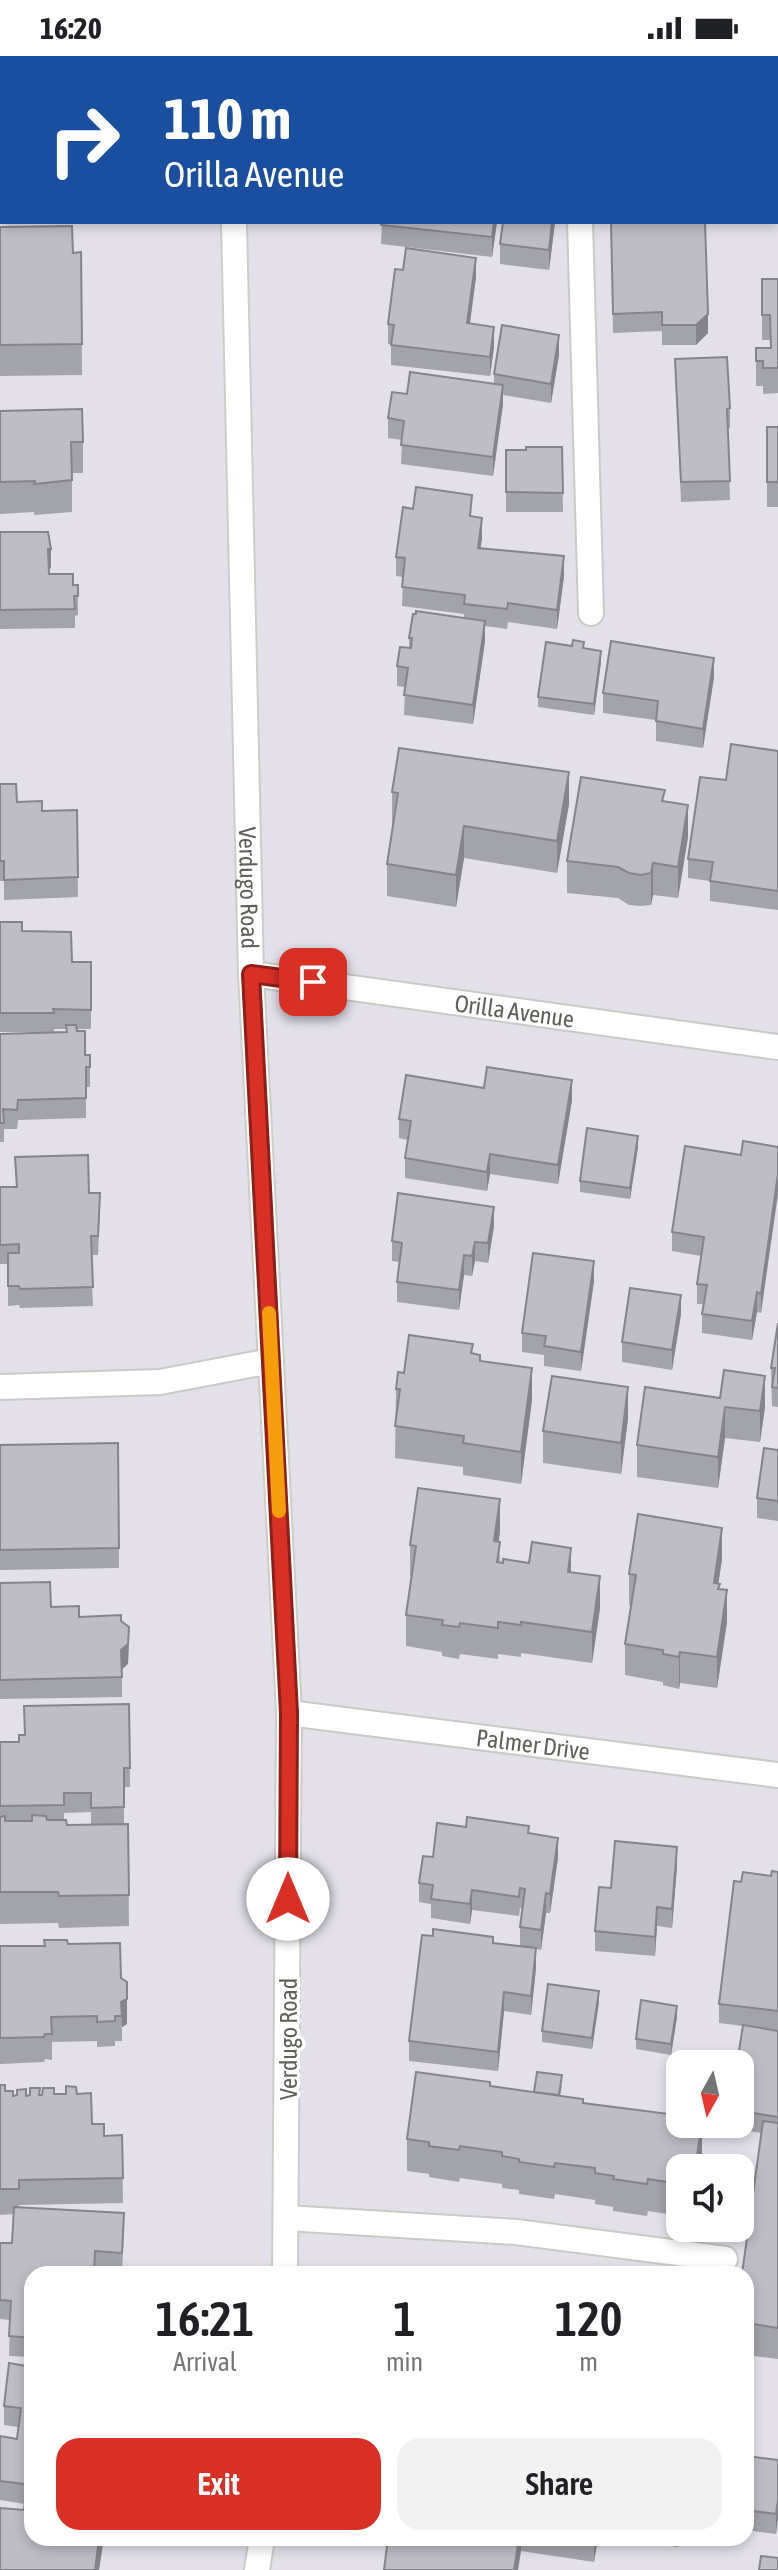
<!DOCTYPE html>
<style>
:root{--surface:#fff;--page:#f2f2f2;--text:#202124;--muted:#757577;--accent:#d93025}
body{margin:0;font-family:"Asap Condensed",sans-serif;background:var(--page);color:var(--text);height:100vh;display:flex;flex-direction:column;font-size:30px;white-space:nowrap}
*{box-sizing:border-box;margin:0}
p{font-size:26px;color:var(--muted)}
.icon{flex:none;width:44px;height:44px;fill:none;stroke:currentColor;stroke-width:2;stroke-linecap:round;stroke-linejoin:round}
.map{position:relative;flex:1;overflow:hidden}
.drawer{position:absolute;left:24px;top:2210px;width:730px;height:280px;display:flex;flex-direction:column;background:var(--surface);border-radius:24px;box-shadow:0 4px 12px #0003}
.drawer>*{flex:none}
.guide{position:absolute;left:0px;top:0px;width:778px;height:168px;box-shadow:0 4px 12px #0003;background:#1a4fa0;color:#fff;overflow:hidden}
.needle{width:52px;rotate:188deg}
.buttons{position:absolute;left:666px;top:1994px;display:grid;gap:16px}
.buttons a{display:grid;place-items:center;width:88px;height:88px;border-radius:16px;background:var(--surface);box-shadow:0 4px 12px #0003;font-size:40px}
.pin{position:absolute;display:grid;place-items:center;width:68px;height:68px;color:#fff;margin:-34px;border-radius:16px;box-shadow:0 4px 12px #0006}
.me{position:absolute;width:88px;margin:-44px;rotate:0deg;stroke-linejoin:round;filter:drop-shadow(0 0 6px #0008)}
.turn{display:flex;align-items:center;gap:28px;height:168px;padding:0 32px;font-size:36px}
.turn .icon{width:104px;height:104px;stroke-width:2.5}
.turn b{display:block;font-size:56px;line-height:68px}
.eta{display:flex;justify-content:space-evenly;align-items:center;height:136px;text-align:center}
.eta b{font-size:48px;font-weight:600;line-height:56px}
.button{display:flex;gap:16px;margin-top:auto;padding:16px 32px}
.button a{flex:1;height:92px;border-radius:24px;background:var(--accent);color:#fff;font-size:32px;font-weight:600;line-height:92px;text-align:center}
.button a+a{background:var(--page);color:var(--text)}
.status{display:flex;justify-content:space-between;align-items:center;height:56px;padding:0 40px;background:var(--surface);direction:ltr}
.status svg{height:22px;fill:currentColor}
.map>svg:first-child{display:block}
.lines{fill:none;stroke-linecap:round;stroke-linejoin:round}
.service-casing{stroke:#c9cac4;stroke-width:28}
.minor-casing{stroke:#c9cac4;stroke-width:28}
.secondary-casing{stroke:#cccec6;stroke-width:28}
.service{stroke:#fff;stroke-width:24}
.minor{stroke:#fff;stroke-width:24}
.secondary{stroke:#fff;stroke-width:24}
.wall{fill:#a3a3aa;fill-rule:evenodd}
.shaded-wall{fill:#85848b}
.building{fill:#bebdc6;stroke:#85848b;stroke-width:2}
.route-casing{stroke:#8d1f18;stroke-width:20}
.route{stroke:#d93025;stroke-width:14}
.slow{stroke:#f59e0b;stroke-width:14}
.labels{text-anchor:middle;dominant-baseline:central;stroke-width:7;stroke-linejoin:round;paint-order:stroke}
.street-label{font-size:24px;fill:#5f6059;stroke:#fff}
</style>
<div class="status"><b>16:20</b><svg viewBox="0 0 49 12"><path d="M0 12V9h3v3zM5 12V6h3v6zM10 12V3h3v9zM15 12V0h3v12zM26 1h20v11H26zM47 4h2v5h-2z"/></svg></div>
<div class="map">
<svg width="778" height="2514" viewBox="0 0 778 2514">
<rect width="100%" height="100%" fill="#e3e0ea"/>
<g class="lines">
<defs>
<g id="service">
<polyline points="616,0 616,2"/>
<polyline points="580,166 591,557"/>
<polyline points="286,2162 516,2176 725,2203"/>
</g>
<g id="minor">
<polyline points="277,0 289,2"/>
<polyline points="776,72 778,73"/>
<path id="s1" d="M 251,918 L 778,991"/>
<polyline points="0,1331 160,1326 271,1305"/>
<path id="s2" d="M 289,1657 L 778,1719"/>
</g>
<g id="secondary">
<polyline points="231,0 231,2"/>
<path id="s3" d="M 234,166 L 251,918 L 289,1657 L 285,2218"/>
<polyline points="257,2514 262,2482"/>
</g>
</defs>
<use href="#service" class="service-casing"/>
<use href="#minor" class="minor-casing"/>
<use href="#secondary" class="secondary-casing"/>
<use href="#service" class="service"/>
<use href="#minor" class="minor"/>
<use href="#secondary" class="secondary"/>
</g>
<g class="wall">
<polygon points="0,0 2,2 2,52 0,52"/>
<polygon points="0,53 1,59 2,59 2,138 0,138"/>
<polygon points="35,166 73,166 35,167"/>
<polygon points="382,166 497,166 492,201 381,188"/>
<polygon points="503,166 555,166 549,214 500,208 500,188"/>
<polygon points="611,166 708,277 696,289 662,289 662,275 613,277"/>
<polygon points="0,171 73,197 81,196 82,319 0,320"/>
<polygon points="403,214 476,221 470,268 494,291 490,320 391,309 391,288 388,288 388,268"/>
<polygon points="762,223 778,223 778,337 763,338 763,330 756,330 756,292 770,292 770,284 762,284"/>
<polygon points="559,299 551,347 503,339 503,348 493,420 401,408 402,384 388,382 388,362 407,338 494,327 494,318"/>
<polygon points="675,303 730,352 730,372 728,372 730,444 681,446"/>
<polygon points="0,355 83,386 83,417 72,417 72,456 34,459 34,456 0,458"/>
<rect x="767" y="371" width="11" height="80"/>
<polygon points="562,391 563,456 506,456 506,394 526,394"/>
<polygon points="472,461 482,482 480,492 564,520 557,573 508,566 507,573 485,570 485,585 473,668 404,659 405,631 397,630 397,610 409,592 409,582 464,562 464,558 402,550 403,521 396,520 396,501"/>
<polygon points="0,476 51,512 49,513 49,518 73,529 78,529 78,559 75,560 75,572 0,573"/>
<polygon points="584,592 601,606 594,659 538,651 538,641"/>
<polygon points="714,621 703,692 656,685 656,664 603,657 603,637"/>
<polygon points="778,695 778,854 710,845 710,825 688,822 688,803 726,724"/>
<polygon points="0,728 17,746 42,755 77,754 78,841 4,844 4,825 0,825"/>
<polygon points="392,736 569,748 557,817 464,802 456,851 387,840 387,808 393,767 392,767"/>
<polygon points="665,746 688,781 678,842 653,839 651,849 641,850 629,849 618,842 567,837 567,805"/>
<path d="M 0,866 L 22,875 L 72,906 L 91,906 L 91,973 L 77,973 L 85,999 L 90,999 L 90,1031 L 86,1031 L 86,1062 L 18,1064 L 17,1073 L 4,1073 L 4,1086 L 0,1086 L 0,978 L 44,976 L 0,976 ZM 54,973 L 66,973 L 66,976 L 54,976 Z"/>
<polygon points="484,1032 572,1044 558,1128 490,1118 487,1135 405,1122 405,1102 408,1084 399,1082 399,1063"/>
<polygon points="638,1091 630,1143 580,1136 580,1125"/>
<polygon points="778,1091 761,1257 757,1256 752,1284 702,1277 702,1258 704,1248 697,1248 697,1228 701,1200 672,1195 672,1176 741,1099"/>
<polygon points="15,1101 89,1137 100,1156 98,1199 91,1199 93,1250 20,1252 19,1249 8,1250 8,1208 0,1208 0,1131 16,1131"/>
<polygon points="494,1170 488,1207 475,1205 472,1220 464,1219 459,1254 397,1246 397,1226 399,1206 392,1205 392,1185"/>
<polygon points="594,1225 581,1315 544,1310 544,1299 522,1296 522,1277"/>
<polygon points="681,1258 672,1314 622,1306 622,1286"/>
<polygon points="778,1267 778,1351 772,1350 771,1312"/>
<polygon points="473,1297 480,1305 532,1344 521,1428 463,1419 463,1411 395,1402 396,1333 404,1317"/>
<polygon points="645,1331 765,1351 760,1386 725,1382 718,1432 637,1421 637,1389"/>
<polygon points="628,1362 621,1418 543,1407 543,1375"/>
<polygon points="118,1387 119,1512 0,1514 0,1389"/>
<polygon points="778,1394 778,1465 757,1462 757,1442"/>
<polygon points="500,1475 499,1485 500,1506 571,1516 600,1552 592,1607 521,1597 521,1601 498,1598 498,1603 460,1598 459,1603 442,1600 442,1596 406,1590 406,1559 412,1521 410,1520 410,1489"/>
<polygon points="722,1503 718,1528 727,1566 717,1632 680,1627 679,1633 663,1629 663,1626 625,1619 625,1588 631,1550 629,1549 629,1518"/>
<polygon points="0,1527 51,1551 79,1561 121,1565 129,1590 128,1608 122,1613 122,1641 0,1643"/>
<path d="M 129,1648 L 130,1731 L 124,1731 L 124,1768 L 128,1768 L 129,1870 L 59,1872 L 58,1867 L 0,1868 L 0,1686 L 19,1686 L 25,1679 ZM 91,1756 L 91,1769 L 67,1769 L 64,1764 L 64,1757 Z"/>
<polygon points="466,1771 529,1777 558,1802 550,1857 546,1857 541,1894 536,1893 536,1912 531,1959 504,1955 498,2015 409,2005 409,1985 493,1887 520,1890 520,1871 522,1852 520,1852 519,1860 472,1854 470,1868 431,1862 431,1848 419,1846 419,1827 433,1801"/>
<polygon points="677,1810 672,1872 657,1870 655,1900 595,1895 595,1875"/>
<polygon points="778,1816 778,2303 746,2299 746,2218 761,2077 730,2072 730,2068 740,2068 740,2008 743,1970 719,1967 719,1948 741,1826 771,1820"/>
<polygon points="44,1884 68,1888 127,1926 127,1968 122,1971 122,1985 115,1985 115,1990 97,1991 97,1985 52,1986 52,2004 45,2003 44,2006 0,2008 0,1890 44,1890"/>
<polygon points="599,1946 592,1993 542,1986 542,1975"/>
<polygon points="677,1961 671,1999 636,1993 636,1983"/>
<polygon points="0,2029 5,2035 13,2040 77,2038 92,2068 104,2080 122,2079 123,2147 19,2149 19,2151 124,2176 122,2217 95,2215 32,2218 32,2301 9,2300 10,2264 0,2263 0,2187 12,2187 14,2158 0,2159"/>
<polygon points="490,2030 534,2036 562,2030 560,2040 583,2047 677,2064 702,2099 680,2112 680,2160 648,2155 647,2160 613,2155 613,2151 595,2148 595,2144 555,2138 554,2143 519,2138 519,2134 502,2132 502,2128 460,2122 459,2126 429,2121 429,2118 407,2115 407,2083"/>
<polygon points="32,2311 32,2482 103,2482 99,2514 0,2514 24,2454 25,2448 0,2444 0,2380 17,2383 18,2371 4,2369 4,2350"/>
<polygon points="746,2400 778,2404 776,2478 746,2474"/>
<polygon points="388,2482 598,2482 594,2506 521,2495"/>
<polygon points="617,2482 679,2482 678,2491"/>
</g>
<g class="shaded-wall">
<polygon points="494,166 497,166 492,201 492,181"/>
<polygon points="552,166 555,166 549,214 549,194"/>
<polygon points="476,202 476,221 467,287 467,267"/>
<polygon points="708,258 708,277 696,289 696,269"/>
<polygon points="494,271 494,291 490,320 490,301"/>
<polygon points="559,279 559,299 551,347 551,328"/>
<polygon points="503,329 503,348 493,420 493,401"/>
<polygon points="482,462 482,482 478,511 478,492"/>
<polygon points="48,493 51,493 51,512 48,513"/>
<polygon points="564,500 564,520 557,573 557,554"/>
<polygon points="485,565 485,585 473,668 473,649"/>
<polygon points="601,595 601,606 594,659 594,648"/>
<polygon points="714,602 714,621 703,692 703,673"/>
<polygon points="569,716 569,748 557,817 557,785"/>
<polygon points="688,749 688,781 678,842 678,811"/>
<polygon points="464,770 464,802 456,851 456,819"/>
<polygon points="653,807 653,839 651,849 651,817"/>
<polygon points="572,1024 572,1044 558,1128 558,1109"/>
<polygon points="638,1080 638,1091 630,1143 630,1132"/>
<polygon points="490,1098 490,1118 487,1135 487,1116"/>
<polygon points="778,1118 778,1138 761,1257 761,1238"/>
<polygon points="494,1151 494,1170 488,1207 488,1187"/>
<polygon points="475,1186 475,1205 472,1220 472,1200"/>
<polygon points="464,1199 464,1219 459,1254 459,1234"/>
<polygon points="594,1205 594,1225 581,1315 581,1296"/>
<polygon points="757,1236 757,1256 752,1284 752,1265"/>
<polygon points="681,1239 681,1258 672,1314 672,1294"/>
<polygon points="532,1312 532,1344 521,1428 521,1396"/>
<polygon points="765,1320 765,1351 760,1386 760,1355"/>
<polygon points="628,1331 628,1362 621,1418 621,1387"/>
<polygon points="725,1351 725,1382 718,1432 718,1401"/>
<polygon points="500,1443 500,1475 494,1516 494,1485"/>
<polygon points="722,1472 722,1503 714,1558 714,1527"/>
<polygon points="571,1492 571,1523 568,1516"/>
<polygon points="600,1520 600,1552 592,1607 592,1576"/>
<polygon points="727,1534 727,1566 717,1632 717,1601"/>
<polygon points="129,1571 128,1608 121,1614 121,1594"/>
<polygon points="680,1596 680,1627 679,1633 679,1601"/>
<polygon points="558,1782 558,1802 550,1857 550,1838"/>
<polygon points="677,1791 677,1810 672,1872 672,1853"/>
<polygon points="472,1834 472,1854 470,1868 470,1848"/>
<polygon points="546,1837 546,1857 541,1894 541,1874"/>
<polygon points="657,1851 657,1870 655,1900 655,1881"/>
<polygon points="536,1892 536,1912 531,1959 531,1940"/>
<polygon points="599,1935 599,1946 592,1993 592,1982"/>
<polygon points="504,1936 504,1955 498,2015 498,1996"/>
<polygon points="127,1943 127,1968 122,1971 121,1946"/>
<polygon points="677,1950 677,1961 671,1999 671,1988"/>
<polygon points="702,2068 702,2099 700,2112 695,2112"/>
<polygon points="778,2444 778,2464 776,2478 776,2458"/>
<polygon points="99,2482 103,2482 103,2488 99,2514 95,2514"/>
<polygon points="519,2482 521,2482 521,2495 518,2514 514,2514"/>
<polygon points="594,2482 598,2482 594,2506"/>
</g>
<g class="building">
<polygon points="0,0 70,0 70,2 2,2 2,21 0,21"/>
<polygon points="0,53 1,59 2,59 2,118 0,118"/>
<polygon points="382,166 494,166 492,181 381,169"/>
<polygon points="503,166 552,166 549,194 500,188"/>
<polygon points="611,166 705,166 708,258 696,269 662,269 662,256 613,258"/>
<polygon points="72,170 73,197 81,196 82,288 0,289 0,171"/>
<polygon points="406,192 476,202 467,267 494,271 490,301 391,289 394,269 388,268 395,213 403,214"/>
<polygon points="762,223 778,223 778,312 763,312 763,305 756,305 756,292 771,292 770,259 762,259"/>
<polygon points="502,269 559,279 551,328 494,318"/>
<polygon points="727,301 730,352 727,353 730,425 681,426 675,303"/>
<polygon points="410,316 503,329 493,401 401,389 404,365 388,362 392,336 407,338"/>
<polygon points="82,353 83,386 71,386 72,424 34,428 35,425 0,426 0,355"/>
<rect x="767" y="371" width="11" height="55"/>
<polygon points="526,391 562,391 563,437 506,436 506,394 526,394"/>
<polygon points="416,431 472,439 470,460 482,462 478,492 564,500 557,554 508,547 507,553 464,548 465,539 402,531 405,502 396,501 403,451 413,453"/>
<polygon points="0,476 48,476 51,493 48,493 49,518 73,518 73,529 78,529 78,540 74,540 75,553 0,554"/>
<polygon points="416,555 485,565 473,649 404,639 408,612 397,610 400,591 411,592 412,582 409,582 413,558 416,558"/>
<polygon points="573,584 584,586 583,592 601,595 594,648 538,641 546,586 572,590"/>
<polygon points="611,585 714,602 703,673 656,665 658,645 603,637"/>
<polygon points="731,688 778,695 778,835 710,825 713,806 688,803 700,721 726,724"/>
<polygon points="399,692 569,716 557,785 464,770 456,819 387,808 398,737 392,736"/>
<polygon points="581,721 665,734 662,745 688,749 678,811 653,807 651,817 641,819 629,817 618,811 567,805"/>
<polygon points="0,728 16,728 17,746 42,745 42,755 77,754 78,821 4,824 4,805 0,805"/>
<polygon points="0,866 22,866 22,875 71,876 72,906 91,906 91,954 53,953 54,957 0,957"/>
<polygon points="66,969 76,969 77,975 85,975 85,999 90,999 90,1011 86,1011 86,1042 18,1044 17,1054 3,1053 4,1067 0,1067 0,978 67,976"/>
<polygon points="487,1011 572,1024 558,1109 490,1098 487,1116 405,1102 411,1065 399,1063 406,1019 484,1032"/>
<polygon points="587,1072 638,1080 630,1132 580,1125"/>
<polygon points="743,1085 778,1091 778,1118 761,1238 757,1236 752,1265 702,1258 707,1229 697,1228 704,1181 672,1176 685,1090 741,1099"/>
<polygon points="88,1099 89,1137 100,1137 98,1180 91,1180 93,1231 20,1233 19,1230 8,1230 8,1197 19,1197 19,1188 0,1189 0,1131 17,1131 15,1101"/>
<polygon points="398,1137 494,1151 488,1187 475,1186 472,1200 464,1199 459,1234 397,1226 402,1187 392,1185"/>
<polygon points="533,1197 594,1205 581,1296 544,1290 546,1280 522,1277"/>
<polygon points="630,1232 681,1239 672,1294 622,1286"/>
<polygon points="778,1267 778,1332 772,1331 775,1312 771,1312"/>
<polygon points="409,1279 473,1288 471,1297 480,1299 480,1305 532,1312 521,1396 463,1387 464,1380 395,1370 400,1333 396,1333 398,1316 404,1317"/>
<polygon points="724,1314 765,1320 760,1355 725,1351 718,1401 637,1389 645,1331 720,1342"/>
<polygon points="552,1320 628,1331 621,1387 543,1375"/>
<polygon points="118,1387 119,1492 0,1494 0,1389"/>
<polygon points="764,1392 778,1394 778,1445 757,1442"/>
<polygon points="418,1432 500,1443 494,1485 500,1486 497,1506 503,1507 503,1503 529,1507 532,1486 571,1492 568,1516 600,1520 592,1576 521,1566 521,1569 498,1566 498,1572 460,1567 459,1571 442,1569 443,1564 406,1559 416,1490 410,1489"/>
<polygon points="638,1458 722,1472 714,1527 720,1528 718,1533 727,1534 717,1601 680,1596 679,1601 663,1598 663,1594 625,1588 636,1519 629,1518"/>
<polygon points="50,1526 51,1551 79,1550 79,1561 121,1559 121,1565 129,1571 128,1588 121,1594 122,1621 0,1624 0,1527"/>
<polygon points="129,1648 130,1712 124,1712 124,1751 91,1752 91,1737 64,1737 64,1749 0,1750 0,1686 19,1686 19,1679 25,1679 24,1650"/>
<polygon points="32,1759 46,1760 47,1764 66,1764 67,1769 128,1768 129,1839 59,1840 58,1836 0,1836 0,1761 5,1760 5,1765 32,1765"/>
<polygon points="467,1761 529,1770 528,1777 558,1782 550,1838 546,1837 541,1874 520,1871 525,1833 520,1832 519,1841 472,1834 470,1848 431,1843 433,1829 419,1827 423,1800 433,1801 437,1767 466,1771"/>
<polygon points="615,1785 677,1791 672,1853 657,1851 655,1881 595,1875 599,1831 611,1832"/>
<polygon points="772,1815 778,1816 778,1955 719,1948 734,1825 741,1826 743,1816 771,1820"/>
<polygon points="433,1873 493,1881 493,1887 536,1892 531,1940 504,1936 498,1996 409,1985 422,1879 433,1880"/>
<polygon points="44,1884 67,1884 68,1888 120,1887 121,1922 127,1926 127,1943 121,1946 122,1960 115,1960 115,1965 97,1966 97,1960 51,1961 52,1978 45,1978 44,1981 0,1982 0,1890 45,1890"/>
<polygon points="548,1928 599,1935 592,1982 542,1975"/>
<polygon points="641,1944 677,1950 671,1988 636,1983"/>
<polygon points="743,1969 778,1975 778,2061 740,2055 740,2008 737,2008"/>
<polygon points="416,2016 490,2026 490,2030 583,2043 583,2047 677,2059 676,2064 680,2064 680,2068 702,2068 695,2112 680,2112 680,2128 648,2123 647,2128 613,2123 614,2120 595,2117 595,2112 555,2107 554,2111 519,2106 519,2103 502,2100 502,2096 460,2090 459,2094 429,2090 429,2086 407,2083"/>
<polygon points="537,2016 562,2019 559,2039 534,2036"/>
<polygon points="0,2029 5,2029 5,2035 13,2035 13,2040 17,2039 17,2034 26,2033 26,2040 30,2039 30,2032 40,2032 39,2039 42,2039 43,2032 54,2032 54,2038 66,2038 66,2030 76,2031 77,2038 91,2037 92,2068 104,2068 104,2080 122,2079 123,2122 19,2124 19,2133 0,2133"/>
<polygon points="763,2065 778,2067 778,2272 746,2267 746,2218 742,2218"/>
<polygon points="14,2151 124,2157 122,2197 95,2195 94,2218 32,2218 32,2282 9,2280 11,2245 0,2244 0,2187 12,2187"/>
<polygon points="9,2307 32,2311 32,2429 0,2425 0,2380 17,2383 21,2352 4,2350"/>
<polygon points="746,2400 778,2404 778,2444 776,2458 746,2454"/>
<polygon points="25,2446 32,2447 32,2482 99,2482 95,2514 0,2514 0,2452 24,2454"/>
<polygon points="388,2482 519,2482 514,2514 384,2514"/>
<polygon points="761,2500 778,2502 778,2514 759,2514"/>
</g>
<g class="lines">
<defs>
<polyline id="route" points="288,1843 289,1657 251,918 313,926"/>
</defs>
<use href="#route" class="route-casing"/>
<use href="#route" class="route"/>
<polyline class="slow" points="269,1257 279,1455"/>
</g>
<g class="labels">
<g class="street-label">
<text stroke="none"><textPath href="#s3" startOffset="666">Verdugo Road</textPath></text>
<text stroke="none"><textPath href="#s1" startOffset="266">Orilla Avenue</textPath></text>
<text stroke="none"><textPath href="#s2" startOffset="246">Palmer Drive</textPath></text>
<text transform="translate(288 1983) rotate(-90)">Verdugo Road</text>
</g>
</g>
</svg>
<div class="buttons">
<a><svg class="needle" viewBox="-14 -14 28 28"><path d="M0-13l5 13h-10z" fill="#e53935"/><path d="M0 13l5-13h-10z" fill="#757577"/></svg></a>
<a><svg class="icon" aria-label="sound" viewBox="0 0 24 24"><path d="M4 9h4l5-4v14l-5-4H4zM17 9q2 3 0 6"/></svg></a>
</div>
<div class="pin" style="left:313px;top:926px;background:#d93025"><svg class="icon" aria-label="arrive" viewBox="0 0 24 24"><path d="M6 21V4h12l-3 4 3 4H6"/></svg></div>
<svg class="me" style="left:288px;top:1843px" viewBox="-20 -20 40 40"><circle r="19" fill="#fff"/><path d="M0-13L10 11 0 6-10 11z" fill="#d93025"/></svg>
<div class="guide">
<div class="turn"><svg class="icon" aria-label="right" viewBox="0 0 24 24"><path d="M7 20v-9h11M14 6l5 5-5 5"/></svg><div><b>110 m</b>Orilla Avenue</div></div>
</div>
<section class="drawer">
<div class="eta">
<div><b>16:21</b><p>Arrival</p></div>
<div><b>1</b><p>min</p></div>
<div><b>120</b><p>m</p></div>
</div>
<div class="button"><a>Exit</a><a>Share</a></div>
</section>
</div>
